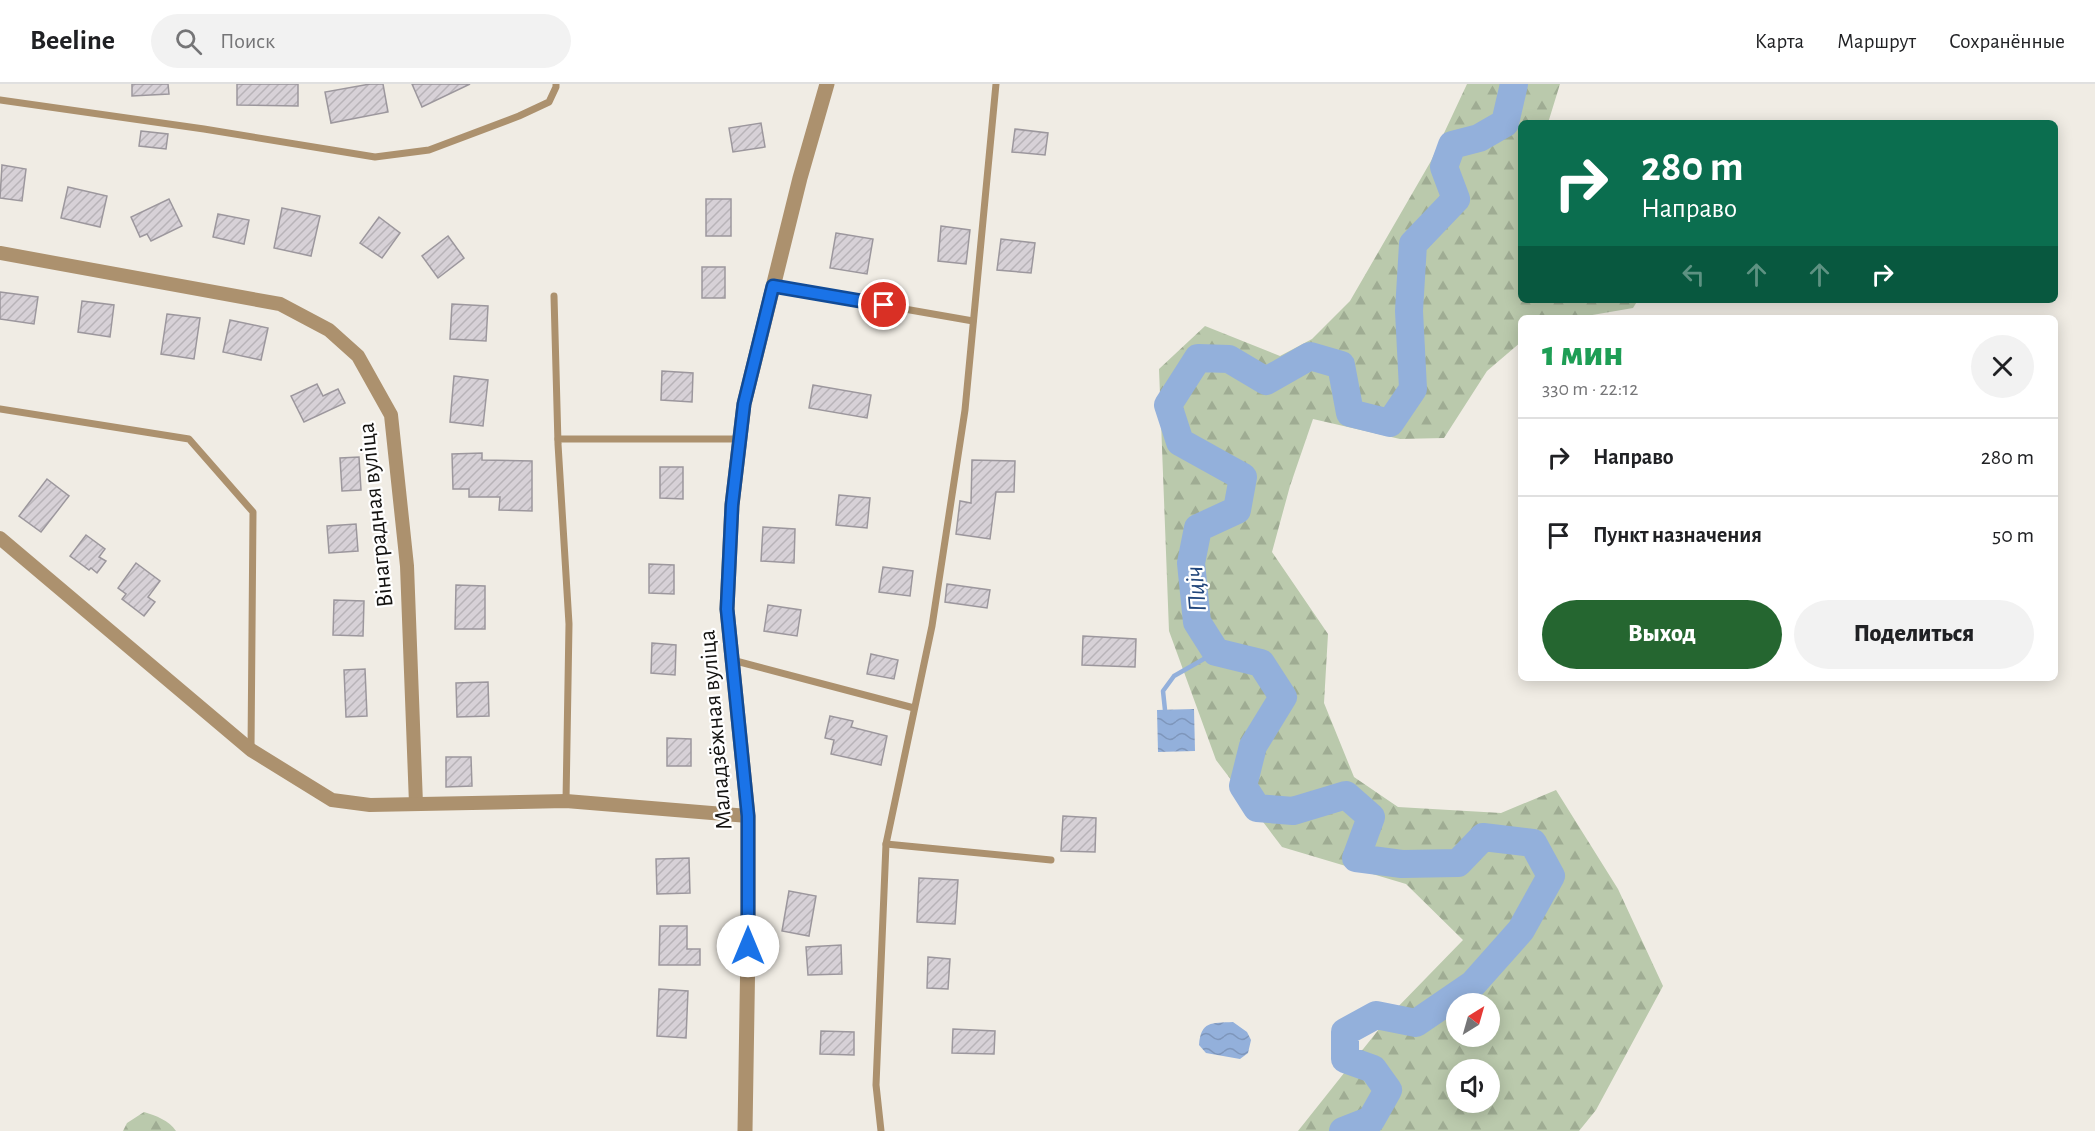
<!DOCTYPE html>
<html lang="ru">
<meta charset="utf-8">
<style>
:root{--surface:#fff;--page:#f2f2f2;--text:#202124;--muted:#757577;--line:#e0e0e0;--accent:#256630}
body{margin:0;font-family:"Alegreya Sans",sans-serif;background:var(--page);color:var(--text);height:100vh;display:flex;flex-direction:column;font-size:22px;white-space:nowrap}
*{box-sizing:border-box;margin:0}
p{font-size:20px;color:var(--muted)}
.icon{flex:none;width:33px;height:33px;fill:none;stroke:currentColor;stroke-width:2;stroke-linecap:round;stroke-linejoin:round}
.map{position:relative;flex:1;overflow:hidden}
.drawer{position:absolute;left:1518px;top:231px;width:540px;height:366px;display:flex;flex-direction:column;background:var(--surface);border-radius:9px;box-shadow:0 3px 15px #0003}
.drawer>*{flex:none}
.top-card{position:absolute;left:1518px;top:36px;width:540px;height:183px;border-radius:9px;box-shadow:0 3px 15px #0003;background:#0b6e4f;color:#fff;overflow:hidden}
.needle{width:39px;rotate:37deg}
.buttons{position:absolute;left:1446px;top:909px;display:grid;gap:12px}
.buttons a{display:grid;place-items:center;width:54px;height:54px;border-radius:50%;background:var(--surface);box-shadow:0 3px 15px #0003;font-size:30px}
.pin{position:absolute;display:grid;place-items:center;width:51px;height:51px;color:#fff;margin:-26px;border:3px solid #fff;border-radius:50%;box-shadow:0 2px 6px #0007}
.me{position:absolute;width:66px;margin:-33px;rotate:0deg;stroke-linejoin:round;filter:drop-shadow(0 0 4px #0008)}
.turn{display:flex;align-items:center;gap:21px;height:126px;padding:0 24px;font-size:27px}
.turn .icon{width:78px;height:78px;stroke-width:2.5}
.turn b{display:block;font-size:42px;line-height:51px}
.lanes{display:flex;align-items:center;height:57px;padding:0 24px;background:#0003;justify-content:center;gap:30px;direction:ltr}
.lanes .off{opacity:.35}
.round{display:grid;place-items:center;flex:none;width:63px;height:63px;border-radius:32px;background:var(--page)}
.summary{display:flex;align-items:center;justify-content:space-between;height:102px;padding:0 24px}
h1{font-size:36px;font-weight:800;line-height:45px;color:#1e9e55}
.cta{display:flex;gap:12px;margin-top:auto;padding:12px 24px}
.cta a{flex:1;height:69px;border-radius:36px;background:var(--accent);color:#fff;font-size:24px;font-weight:800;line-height:69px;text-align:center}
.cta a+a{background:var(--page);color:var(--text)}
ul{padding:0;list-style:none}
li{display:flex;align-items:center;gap:18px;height:78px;padding:0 24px;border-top:2px solid var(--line)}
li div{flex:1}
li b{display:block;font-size:22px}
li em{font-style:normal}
header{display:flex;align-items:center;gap:36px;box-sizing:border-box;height:84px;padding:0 30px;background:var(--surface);border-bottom:2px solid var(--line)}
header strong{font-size:28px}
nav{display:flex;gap:33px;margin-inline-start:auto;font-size:21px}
.search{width:420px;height:54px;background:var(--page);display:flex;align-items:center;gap:15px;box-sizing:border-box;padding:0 21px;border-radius:33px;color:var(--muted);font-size:22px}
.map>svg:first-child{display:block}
.forest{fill:url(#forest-firs);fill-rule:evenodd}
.water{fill:url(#water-waves)}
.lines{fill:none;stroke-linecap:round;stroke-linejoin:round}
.stream{stroke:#93b0db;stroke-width:4.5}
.river{stroke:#93b0db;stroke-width:28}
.building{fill:url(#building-hatch);stroke:#9c979d;stroke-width:1.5}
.service{stroke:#ac916e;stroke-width:7}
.minor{stroke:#ac916e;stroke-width:14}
.tertiary{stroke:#ac916e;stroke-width:15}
.route-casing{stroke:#114b97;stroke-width:15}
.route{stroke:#1a73e8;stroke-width:10}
.labels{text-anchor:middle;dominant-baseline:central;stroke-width:4.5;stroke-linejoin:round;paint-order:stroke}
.street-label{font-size:24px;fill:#141311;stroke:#fff}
.water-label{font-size:26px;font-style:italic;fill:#21467b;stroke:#fff}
</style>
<header>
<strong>Beeline</strong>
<div class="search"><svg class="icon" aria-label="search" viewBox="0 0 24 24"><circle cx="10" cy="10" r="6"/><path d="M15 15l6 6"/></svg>Поиск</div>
<nav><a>Карта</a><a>Маршрут</a><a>Сохранённые</a></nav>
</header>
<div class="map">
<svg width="2095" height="1047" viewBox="0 0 2095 1047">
<defs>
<pattern id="forest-firs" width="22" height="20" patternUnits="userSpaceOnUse" patternTransform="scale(1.5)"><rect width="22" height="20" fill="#bac9ac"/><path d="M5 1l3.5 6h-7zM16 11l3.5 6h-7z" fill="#9fac93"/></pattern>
<pattern id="water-waves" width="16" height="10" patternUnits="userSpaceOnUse" patternTransform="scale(1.5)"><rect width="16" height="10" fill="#93b0db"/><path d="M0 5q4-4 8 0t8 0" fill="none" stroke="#7e96bb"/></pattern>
<pattern id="building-hatch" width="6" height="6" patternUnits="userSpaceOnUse" patternTransform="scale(1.5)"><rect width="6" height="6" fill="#d7d1d7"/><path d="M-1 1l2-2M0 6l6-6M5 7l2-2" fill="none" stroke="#b8b3b8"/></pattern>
</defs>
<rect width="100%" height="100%" fill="#f0ece4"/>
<g class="forest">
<path d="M 1467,0 L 1560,0 L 1548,39 L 1521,39 L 1521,216 L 1638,216 L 1633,224 L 1575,234 L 1521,234 L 1521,258 L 1487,287 L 1444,354 L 1400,355 L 1313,335 L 1290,402 L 1272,468 L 1328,550 L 1324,619 L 1354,693 L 1398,723 L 1501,729 L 1556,706 L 1618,805 L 1663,902 L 1596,1026 L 1579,1047 L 1298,1047 L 1391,930 L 1463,856 L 1406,800 L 1282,763 L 1216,676 L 1169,547 L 1159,285 L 1205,242 L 1280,272 L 1312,255 L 1350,217 L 1431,77 ZM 1456,920 L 1490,920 L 1490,952 L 1456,952 ZM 1456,986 L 1490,986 L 1490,1018 L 1456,1018 Z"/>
<path d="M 144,1028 C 156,1032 169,1036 176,1047 L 123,1047 L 127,1039 Z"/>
</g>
<g class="water">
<polygon points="1194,625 1195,667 1158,668 1157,626"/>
<path d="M 1233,938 L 1247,948 L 1251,956 L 1248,969 L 1240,975 L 1206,969 L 1199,961 C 1201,937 1211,939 1233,938 Z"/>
</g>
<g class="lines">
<polyline class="stream" points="1165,626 1163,607 1174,592 1216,568"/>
<polyline class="river" points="1343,1047 1371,1036 1388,1006 1373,985 1345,975 1345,948 1376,931 1416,939 1473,900 1521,846 1551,792 1533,759 1483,753 1458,779 1402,780 1356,774 1371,733 1346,711 1293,727 1257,724 1243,702 1253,662 1283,613 1261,579 1216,568 1197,538 1191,479 1198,444 1237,426 1243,393 1180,358 1168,321 1198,274 1229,275 1266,297 1310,272 1341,281 1350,329 1390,339 1413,305 1409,227 1413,160 1456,115 1444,83 1452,61 1479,54 1505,39 1514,0"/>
</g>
<g class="building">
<polygon points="132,0 168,0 169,10 132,12"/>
<polygon points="237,0 298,0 298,22 237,21"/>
<polygon points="370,0 383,0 388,28 331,39 325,8"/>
<polygon points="412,0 470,0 422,23"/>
<polygon points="761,39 765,63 733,68 729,44"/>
<polygon points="1015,45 1048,49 1045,71 1012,68"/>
<polygon points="141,47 168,50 166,65 139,62"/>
<polygon points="2,81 26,85 22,117 0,114"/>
<polygon points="68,103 107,112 100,143 61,134"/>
<polygon points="169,115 182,142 151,157 147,150 140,153 131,133"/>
<rect x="706" y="115" width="25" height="37"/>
<polygon points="282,124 320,132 311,172 274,164"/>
<polygon points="218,130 249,136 244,160 213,153"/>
<polygon points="379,133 400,149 382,174 360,159"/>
<polygon points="941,142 970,146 966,180 938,177"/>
<polygon points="836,149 873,155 867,190 830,184"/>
<polygon points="448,152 464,174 438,194 422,172"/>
<polygon points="1001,155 1035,159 1031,189 997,186"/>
<rect x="702" y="183" width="23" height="31"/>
<polygon points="0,208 38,213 34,240 0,235"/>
<polygon points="82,217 114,221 110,253 78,248"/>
<polygon points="452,220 488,222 486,257 450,255"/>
<polygon points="167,230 200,234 194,275 161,270"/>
<polygon points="230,236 268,244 261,276 223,268"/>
<polygon points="662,287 693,289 692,318 661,316"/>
<polygon points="454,292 488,296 483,342 450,338"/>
<polygon points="317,300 323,312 338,305 345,319 304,338 291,312"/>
<polygon points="813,301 871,311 867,334 809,324"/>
<polygon points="482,369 482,376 532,377 532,427 499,426 500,413 469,413 469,405 453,405 452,370"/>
<polygon points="359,373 361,406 342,407 340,374"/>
<polygon points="972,376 1015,377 1014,408 996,408 990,455 956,450 960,417 971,419"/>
<polygon points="660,383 683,383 683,415 660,414"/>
<polygon points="47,395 69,412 41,448 19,432"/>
<polygon points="839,411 870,414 867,444 836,441"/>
<polygon points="356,440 358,467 329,469 327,442"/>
<polygon points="763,443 795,445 794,479 761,477"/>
<polygon points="86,451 105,465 99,473 106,477 97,489 91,484 89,486 70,472"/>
<polygon points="136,479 160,497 148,513 155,518 144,532 122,515 126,510 118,504"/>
<polygon points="649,480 674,481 674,510 649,509"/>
<polygon points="883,483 913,487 910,512 879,508"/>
<polygon points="947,500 990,506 987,524 945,518"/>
<polygon points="456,501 485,502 485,545 455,545"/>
<polygon points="334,516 364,517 363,552 333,551"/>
<polygon points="768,521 801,526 797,552 764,547"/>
<polygon points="1083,552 1136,555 1135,583 1082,581"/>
<polygon points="652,559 676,561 675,591 651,589"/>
<polygon points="871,570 898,576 894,595 867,590"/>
<polygon points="365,585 367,632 346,633 344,586"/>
<polygon points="488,598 489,632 457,633 456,599"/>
<polygon points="830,632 853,637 851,643 887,652 881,681 831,670 834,656 825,654"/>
<polygon points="667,654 691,655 691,682 667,682"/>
<polygon points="446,673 471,673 472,702 446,703"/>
<polygon points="1063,732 1096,734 1095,768 1061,767"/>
<polygon points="689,774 690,809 657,810 656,775"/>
<polygon points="919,794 958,796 955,840 917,838"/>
<polygon points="789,807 816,812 809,852 782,847"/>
<polygon points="660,842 687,842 687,865 700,865 700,881 659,881"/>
<polygon points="841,861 842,890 808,891 806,863"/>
<polygon points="928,873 950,875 948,905 927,904"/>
<polygon points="659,905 688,907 686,954 657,952"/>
<polygon points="953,945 995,947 994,970 952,969"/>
<polygon points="821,947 854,948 854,971 820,970"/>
</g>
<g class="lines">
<g class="service">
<polyline points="0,16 204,45 375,73 429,66 519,32 549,18 556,3 556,0"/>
<polyline points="773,202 973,237"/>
<polyline points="554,212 558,360 569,540 566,717"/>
<polyline points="0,325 189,355 253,428 251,666"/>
<polyline points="558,355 740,355"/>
<polyline points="732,576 914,624"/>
<polyline points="886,760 1051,776"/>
<polyline points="881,1047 876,1001 886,760 932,542 965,326 996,0"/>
</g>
<g class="minor">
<polyline points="0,169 280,220 329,246 358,272 391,331 407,482 416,720"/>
<polyline points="0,454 251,666 332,716 370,721 566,717 748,732"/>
</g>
<polyline class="tertiary" points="745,1047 748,862 748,732 727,525 732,421 744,320 800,94 827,0"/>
</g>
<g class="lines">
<defs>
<polyline id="route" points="748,862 748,732 727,525 732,421 744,320 773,202 884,221"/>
</defs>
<use href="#route" class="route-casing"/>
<use href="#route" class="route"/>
</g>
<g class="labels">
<g class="street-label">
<text transform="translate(376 431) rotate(-96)">Вінаградная вуліца</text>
<text transform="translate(716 646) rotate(-95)">Маладзёжная вуліца</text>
</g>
<g class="water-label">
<text transform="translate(1196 505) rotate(-95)">Пціч</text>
</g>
</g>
</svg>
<div class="buttons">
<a><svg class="needle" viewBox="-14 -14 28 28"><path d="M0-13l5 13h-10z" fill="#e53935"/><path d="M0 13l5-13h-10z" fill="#757577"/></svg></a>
<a><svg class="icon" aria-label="sound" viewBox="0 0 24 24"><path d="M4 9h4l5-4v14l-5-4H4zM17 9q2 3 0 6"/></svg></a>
</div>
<div class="pin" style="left:884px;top:221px;background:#d93025"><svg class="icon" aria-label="arrive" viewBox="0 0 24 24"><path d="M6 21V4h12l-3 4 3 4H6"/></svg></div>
<svg class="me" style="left:748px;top:862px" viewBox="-20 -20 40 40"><circle r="19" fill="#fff"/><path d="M0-13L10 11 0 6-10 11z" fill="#1a73e8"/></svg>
<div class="top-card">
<div class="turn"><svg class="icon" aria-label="right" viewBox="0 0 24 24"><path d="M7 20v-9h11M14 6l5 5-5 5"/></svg><div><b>280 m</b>Направо</div></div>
<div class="lanes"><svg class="icon off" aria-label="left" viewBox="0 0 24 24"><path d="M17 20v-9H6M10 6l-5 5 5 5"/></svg><svg class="icon off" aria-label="ahead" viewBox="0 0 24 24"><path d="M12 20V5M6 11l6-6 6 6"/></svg><svg class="icon off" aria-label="ahead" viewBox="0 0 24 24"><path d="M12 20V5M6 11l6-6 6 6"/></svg><svg class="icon" aria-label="right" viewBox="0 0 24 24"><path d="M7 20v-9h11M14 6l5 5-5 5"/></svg></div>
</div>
<section class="drawer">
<div class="summary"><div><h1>1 мин</h1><p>330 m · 22:12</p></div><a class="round"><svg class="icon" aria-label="close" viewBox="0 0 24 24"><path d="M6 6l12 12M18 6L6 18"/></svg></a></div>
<ul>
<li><svg class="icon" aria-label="right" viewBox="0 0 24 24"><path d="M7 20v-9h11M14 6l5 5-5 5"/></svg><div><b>Направо</b></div><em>280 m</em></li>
<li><svg class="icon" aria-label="arrive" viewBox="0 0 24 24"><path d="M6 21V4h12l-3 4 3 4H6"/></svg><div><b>Пункт назначения</b></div><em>50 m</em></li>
</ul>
<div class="cta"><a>Выход</a><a>Поделиться</a></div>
</section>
</div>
